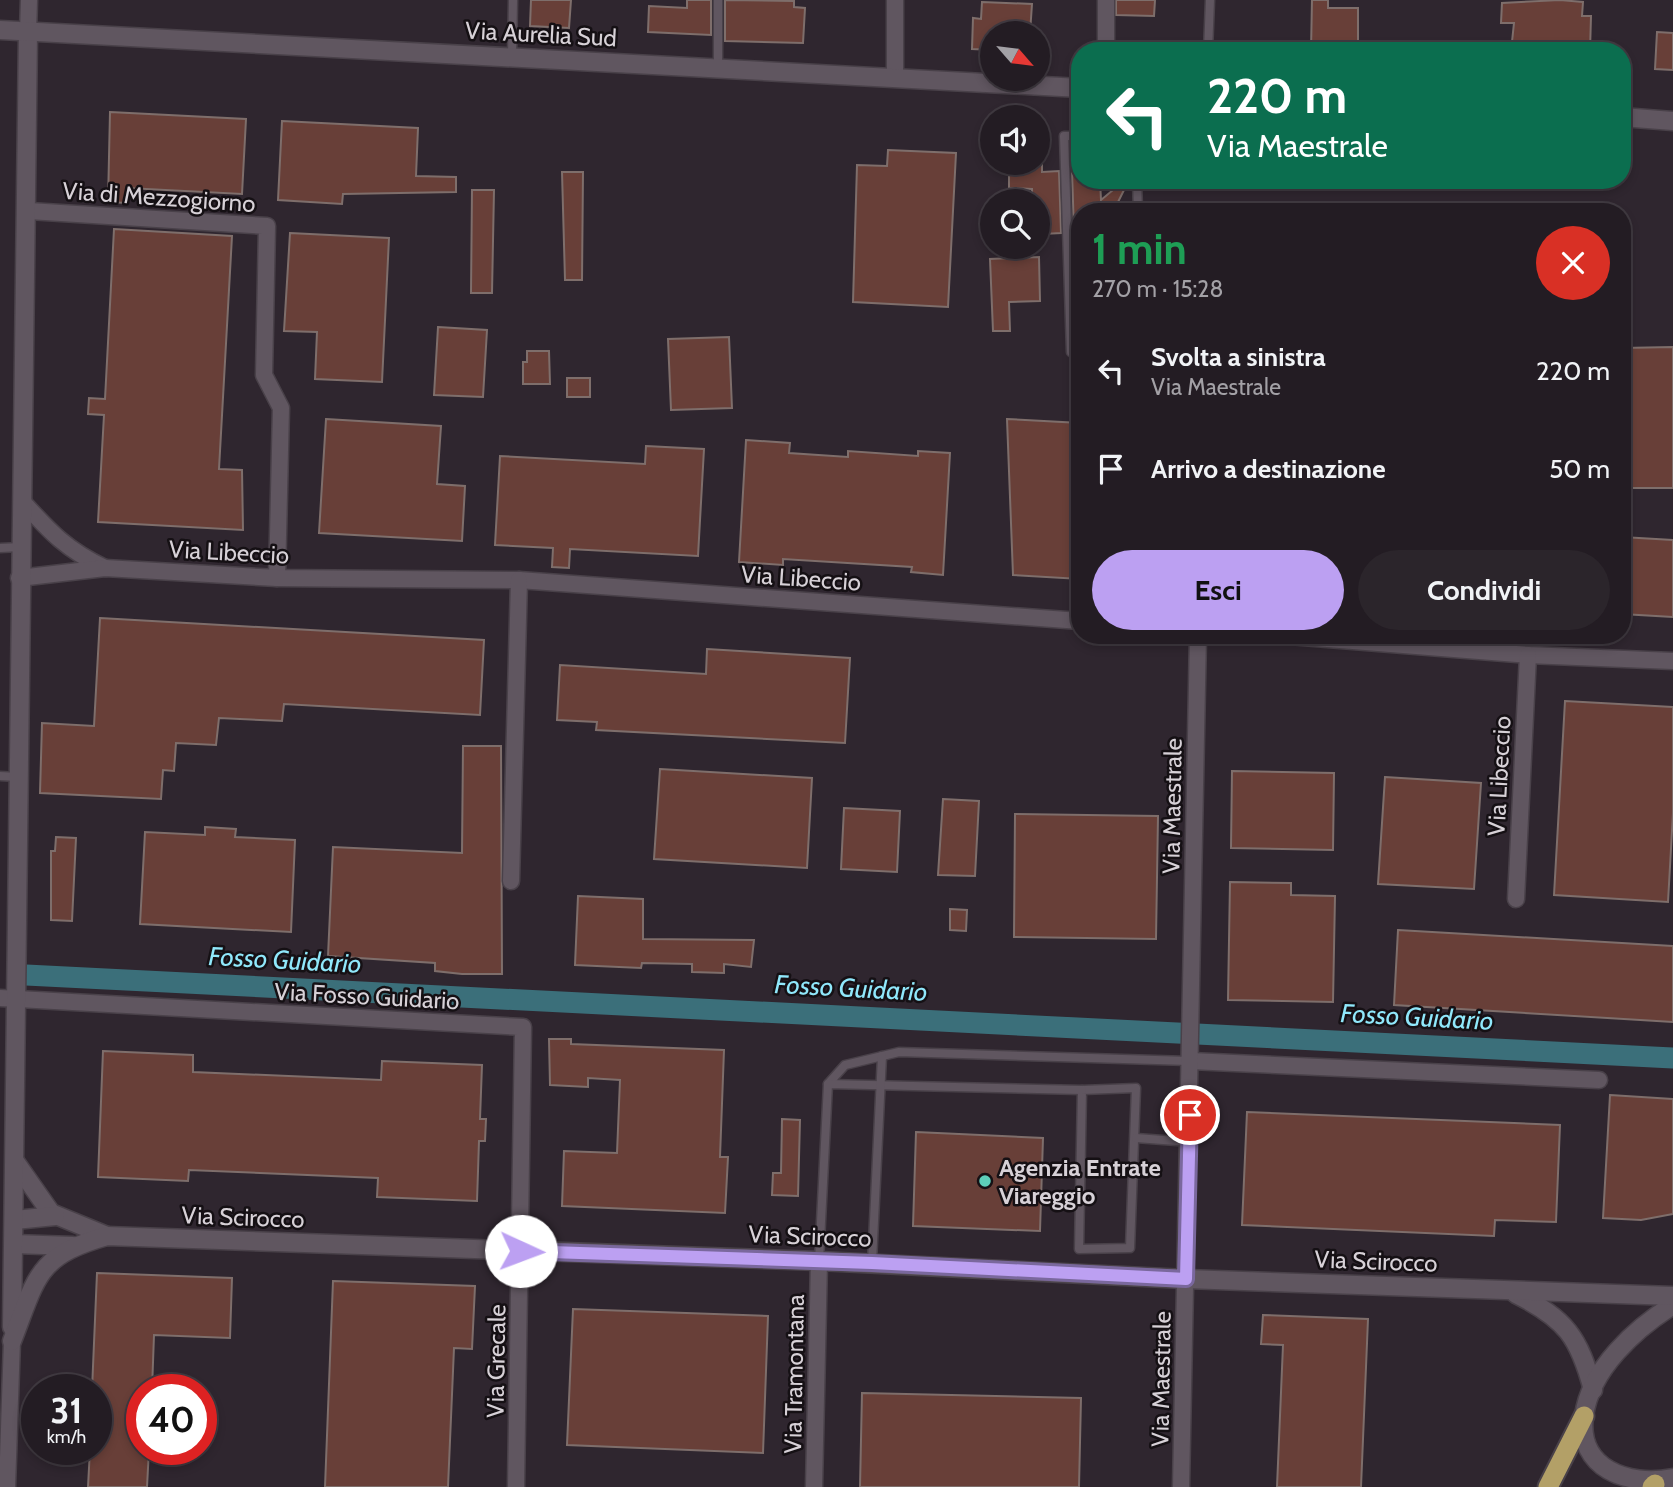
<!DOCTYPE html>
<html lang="it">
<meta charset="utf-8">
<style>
:root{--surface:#231c23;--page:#2b252b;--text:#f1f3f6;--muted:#a3a1a6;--line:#403a41;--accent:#bca0f2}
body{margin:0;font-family:Cabin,sans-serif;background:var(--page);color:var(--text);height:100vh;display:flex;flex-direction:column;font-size:26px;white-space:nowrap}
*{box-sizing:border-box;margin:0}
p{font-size:23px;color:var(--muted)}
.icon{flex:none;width:38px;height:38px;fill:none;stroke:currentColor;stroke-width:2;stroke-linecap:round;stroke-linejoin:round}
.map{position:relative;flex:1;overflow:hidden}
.panel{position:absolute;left:1071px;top:203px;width:560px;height:441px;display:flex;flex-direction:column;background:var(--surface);border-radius:28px;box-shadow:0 4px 10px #0003,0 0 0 2px var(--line)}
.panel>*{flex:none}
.hud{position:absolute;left:1071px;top:42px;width:560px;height:147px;border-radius:28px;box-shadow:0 4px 10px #0003,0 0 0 2px var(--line);background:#0b6e4f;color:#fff;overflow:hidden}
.needle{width:46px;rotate:118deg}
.fabs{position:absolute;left:980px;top:21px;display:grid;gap:14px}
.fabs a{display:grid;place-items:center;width:70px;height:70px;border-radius:50%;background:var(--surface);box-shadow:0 4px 10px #0003,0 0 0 2px var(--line);font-size:35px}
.speed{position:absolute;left:21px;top:1374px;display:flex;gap:14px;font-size:35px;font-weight:700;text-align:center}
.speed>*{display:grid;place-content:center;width:91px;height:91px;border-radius:50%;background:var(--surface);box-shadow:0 4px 10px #0003,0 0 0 2px var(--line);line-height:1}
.speed small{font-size:18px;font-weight:400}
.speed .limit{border:10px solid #d22;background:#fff;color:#111}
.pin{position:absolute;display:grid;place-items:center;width:60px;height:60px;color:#fff;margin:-30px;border:4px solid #fff;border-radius:50%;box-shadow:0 2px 7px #0007}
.me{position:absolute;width:77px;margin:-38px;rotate:92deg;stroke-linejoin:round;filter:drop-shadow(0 0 5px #0008)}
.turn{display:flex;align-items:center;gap:24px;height:147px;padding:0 21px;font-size:32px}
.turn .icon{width:91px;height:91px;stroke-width:2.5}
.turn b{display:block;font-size:49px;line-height:60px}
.round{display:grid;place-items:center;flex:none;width:74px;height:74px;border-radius:37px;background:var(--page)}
.head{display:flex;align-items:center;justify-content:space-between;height:119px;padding:0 21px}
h1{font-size:42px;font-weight:700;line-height:52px;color:#1e9e55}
.primary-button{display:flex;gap:14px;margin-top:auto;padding:14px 21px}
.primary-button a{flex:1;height:80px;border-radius:42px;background:var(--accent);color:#111;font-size:28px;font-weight:700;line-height:80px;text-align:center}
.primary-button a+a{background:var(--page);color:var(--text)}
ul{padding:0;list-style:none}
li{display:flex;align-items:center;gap:21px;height:98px;padding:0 21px}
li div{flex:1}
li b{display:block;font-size:26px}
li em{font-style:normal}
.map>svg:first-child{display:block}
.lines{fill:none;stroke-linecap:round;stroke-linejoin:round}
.canal{stroke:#3b6f7a;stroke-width:21}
.building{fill:#683f38;stroke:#7e6e6b;stroke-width:2}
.service-casing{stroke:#494149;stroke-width:11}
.minor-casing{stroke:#494149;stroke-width:19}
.tertiary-casing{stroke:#494149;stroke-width:21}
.secondary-casing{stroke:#494149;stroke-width:21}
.trunk-casing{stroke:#494149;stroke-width:23}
.service{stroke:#605660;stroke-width:8}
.minor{stroke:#605660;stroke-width:16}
.tertiary{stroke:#605660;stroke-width:18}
.secondary{stroke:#605660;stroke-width:18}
.trunk{stroke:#b3a067;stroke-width:19}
.route-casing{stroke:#7a689d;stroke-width:18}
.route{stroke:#bca0f2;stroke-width:12}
.poi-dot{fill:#5dceb9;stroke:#151014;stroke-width:2.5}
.labels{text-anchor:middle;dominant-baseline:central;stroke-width:5;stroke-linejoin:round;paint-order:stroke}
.street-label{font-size:24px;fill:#d7d1d7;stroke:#151014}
.poi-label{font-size:24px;font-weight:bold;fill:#d7d1d7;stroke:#151014;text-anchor:start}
.water-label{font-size:26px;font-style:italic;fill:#90e8fb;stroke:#151014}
</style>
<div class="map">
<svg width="1673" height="1487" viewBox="0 0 1673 1487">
<rect width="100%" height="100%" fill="#2f262f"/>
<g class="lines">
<polyline class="canal" points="26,975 1673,1058"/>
</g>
<g class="building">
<polygon points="531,0 571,0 569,28 530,26"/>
<polygon points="687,0 711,0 711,35 648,32 649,6 687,8"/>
<polygon points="725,0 794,1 794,7 805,8 803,43 725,41"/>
<polygon points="1116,0 1155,0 1154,16 1116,15"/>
<polygon points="1312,0 1328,0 1328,8 1358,8 1358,51 1311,51"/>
<polygon points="1560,0 1583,2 1582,16 1591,16 1590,51 1511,51 1514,23 1501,23 1502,3"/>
<polygon points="982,2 1032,4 1030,33 992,33 992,50 972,49 973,18 981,19"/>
<polygon points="1657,32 1673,33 1673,70 1655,69"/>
<polygon points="110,112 246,119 242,194 128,188 127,203 108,202"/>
<polygon points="282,121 418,128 416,176 456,177 456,192 343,194 342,204 278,200"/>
<polygon points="888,150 956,153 948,307 853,302 857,165 887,166"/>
<polygon points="1009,163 1042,163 1042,172 1059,171 1061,233 1043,234 1042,214 1038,215 1038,201 1032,201 1032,189 1009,188"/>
<polygon points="1080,170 1080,180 1100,180 1101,200 1125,180 1129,180 1116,206 1116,212 1080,212 1080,232 1074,232 1072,171"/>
<polygon points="562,172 583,172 582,280 565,280"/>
<polygon points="472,190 494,190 492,293 471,293"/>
<polygon points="114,229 232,236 219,469 242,470 243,530 98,522 104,415 88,414 89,398 105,399"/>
<polygon points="290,233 389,238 382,382 315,379 317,332 284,331"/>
<polygon points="1039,257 1040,301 1009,302 1010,331 993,331 990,259"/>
<polygon points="438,327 487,330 483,397 434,395"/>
<polygon points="729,337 732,408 671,410 668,339"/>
<polygon points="1673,347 1673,488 1622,488 1622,348"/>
<polygon points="527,351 549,351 550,384 523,384 523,362 527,362"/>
<rect x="567" y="378" width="23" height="19"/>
<polygon points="326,419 441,426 437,484 465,486 462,541 319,533"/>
<polygon points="1007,419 1080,423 1080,579 1013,575"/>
<polygon points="746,440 790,443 789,453 848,457 848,451 918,456 918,451 950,453 943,575 911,572 912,567 783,559 783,565 739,562"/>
<polygon points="646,446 704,449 698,556 570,549 569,568 552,567 553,548 495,545 500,456 645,464"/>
<polygon points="1622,537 1673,540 1673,617 1622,614"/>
<polygon points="100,618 484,640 480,715 284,704 282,721 219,718 216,745 176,743 174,771 163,770 161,799 40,793 42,723 94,726"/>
<polygon points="707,649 850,658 845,743 596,730 597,722 557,720 560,665 706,674"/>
<polygon points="1565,701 1673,707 1673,813 1668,902 1554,895"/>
<polygon points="463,746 501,746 502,974 462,974 435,971 435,963 328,956 333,847 462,853"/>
<polygon points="660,769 812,778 807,868 654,859"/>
<polygon points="1232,771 1334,773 1333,850 1231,848"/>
<polygon points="1385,777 1481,783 1474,889 1378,884"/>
<polygon points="943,799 979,801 975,876 938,875"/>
<polygon points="844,808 900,811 897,872 841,869"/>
<polygon points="1015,814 1158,816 1156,939 1014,937"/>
<polygon points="205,827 236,829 235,837 295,840 291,932 140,924 145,832 205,835"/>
<polygon points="56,837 76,838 72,921 51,920 51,851 55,851"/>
<polygon points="1230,882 1291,883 1291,895 1335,896 1333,1002 1228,1000"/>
<polygon points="578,896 643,899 643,939 754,940 751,967 724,964 724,973 692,972 692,964 642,963 641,968 575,965"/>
<polygon points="950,909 967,910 966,931 950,930"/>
<polygon points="1398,930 1673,946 1673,1022 1394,1005"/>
<polygon points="549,1039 571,1039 571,1044 724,1050 720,1157 728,1157 725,1213 562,1206 564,1151 617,1153 620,1080 588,1078 588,1087 550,1085"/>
<polygon points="103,1051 193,1055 193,1072 381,1080 382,1061 482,1065 480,1119 486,1119 485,1141 479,1141 477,1201 377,1197 378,1178 189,1170 188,1181 98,1177"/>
<polygon points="1610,1095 1673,1099 1673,1214 1641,1220 1603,1218"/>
<polygon points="1247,1112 1560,1125 1556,1222 1495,1220 1494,1236 1242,1225"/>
<polygon points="782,1119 800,1120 798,1196 772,1195 773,1173 781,1173"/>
<polygon points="916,1132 1043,1138 1040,1231 913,1226"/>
<polygon points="97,1273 232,1278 230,1338 154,1335 152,1390 142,1390 142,1449 149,1449 147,1487 88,1487 90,1449 96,1449 96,1390 92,1390"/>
<polygon points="333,1281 475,1286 472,1349 454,1348 448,1487 325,1487"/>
<polygon points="573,1309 768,1316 763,1453 567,1445"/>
<polygon points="1263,1315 1368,1319 1361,1487 1277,1487 1283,1345 1261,1344"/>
<polygon points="862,1393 1081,1398 1079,1487 860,1487"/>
</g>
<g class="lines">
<defs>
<g id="service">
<polyline points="718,0 718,67"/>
<polyline points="1208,51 1210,0"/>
<polyline points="512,57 513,0"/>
<polyline points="1080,136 1064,136 1071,352 1080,352"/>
<polyline points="1137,180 1138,212"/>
<polyline points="0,548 21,547"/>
<polyline points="0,776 17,777"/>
<polyline points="828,1084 845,1065 899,1052 1189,1061"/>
<polygon points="1136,1088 1130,1248 1079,1249 1082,1090"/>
<polyline points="1136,1138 1190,1142"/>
<polyline points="819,1261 828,1084 1082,1090"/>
<polyline points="872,1262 882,1056"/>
</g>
<g id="minor">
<polyline points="1106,0 1106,51"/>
<polyline points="28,32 29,0"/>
<polyline points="895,76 895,0"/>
<polyline points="29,211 267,226 264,375 281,408 277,578"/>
<path d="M 23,502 C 50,532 67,550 105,568"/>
<polyline points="19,578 105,568 277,578 519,580 1080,621"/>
<polyline points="1277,635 1528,655 1673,661"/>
<polyline points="511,881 519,580"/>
<polyline points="1516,899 1528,655"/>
<polyline points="0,998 523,1027 516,1487"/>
<polyline points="1191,1061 1599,1080"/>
<polyline points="7,1487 12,1341"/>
<polyline points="814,1487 819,1261"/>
<polyline points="1181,1487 1198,635"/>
</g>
<g id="tertiary">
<polyline points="16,1163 51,1213 107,1236"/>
<polyline points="15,1220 55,1216"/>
<polyline points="14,1244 73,1246"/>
<path d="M 1516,1294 C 1566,1319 1579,1337 1593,1390"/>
<path d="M 1673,1305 C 1636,1328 1590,1369 1584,1416 C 1577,1468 1627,1487 1673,1478"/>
<polyline points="12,1327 28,32"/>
<path d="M 12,1341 C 37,1277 36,1256 107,1236 L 819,1261 L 1186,1279 L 1673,1296"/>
</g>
<g id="secondary">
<polyline points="0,30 1080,88"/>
<polyline points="1622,117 1673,121"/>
</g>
<g id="trunk">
<polyline points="1548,1487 1584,1416"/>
<polyline points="1652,1487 1655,1484"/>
</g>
</defs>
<use href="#service" class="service-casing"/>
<use href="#minor" class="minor-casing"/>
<use href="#tertiary" class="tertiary-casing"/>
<use href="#secondary" class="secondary-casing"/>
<use href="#trunk" class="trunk-casing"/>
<use href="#service" class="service"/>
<use href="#minor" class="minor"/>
<use href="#tertiary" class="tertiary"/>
<use href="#secondary" class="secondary"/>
<use href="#trunk" class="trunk"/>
</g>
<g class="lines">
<defs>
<polyline id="route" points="521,1251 872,1263 1186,1279 1190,1115"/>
</defs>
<use href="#route" class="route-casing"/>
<use href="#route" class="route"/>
</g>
<circle class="poi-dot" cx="985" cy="1181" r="7"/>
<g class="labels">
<g class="street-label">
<text transform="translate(541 34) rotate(3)">Via Aurelia Sud</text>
<text transform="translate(159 197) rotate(4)">Via di Mezzogiorno</text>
<text transform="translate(229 552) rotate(3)">Via Libeccio</text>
<text transform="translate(801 578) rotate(4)">Via Libeccio</text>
<text transform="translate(1499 776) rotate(-87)">Via Libeccio</text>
<text transform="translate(1172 806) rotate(-89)">Via Maestrale</text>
<text transform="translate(367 996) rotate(3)">Via Fosso Guidario</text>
<text transform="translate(243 1217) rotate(2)">Via Scirocco</text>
<text transform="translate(810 1236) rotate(2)">Via Scirocco</text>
<text transform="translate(1376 1261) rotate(2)">Via Scirocco</text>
<text transform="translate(496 1361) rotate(-89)">Via Grecale</text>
<text transform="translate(794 1374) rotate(-89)">Via Tramontana</text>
<text transform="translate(1161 1379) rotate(-89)">Via Maestrale</text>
</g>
<g class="poi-label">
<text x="999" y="1167">Agenzia Entrate<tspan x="999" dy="28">Viareggio</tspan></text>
</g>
<g class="water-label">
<text transform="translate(285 960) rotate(3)">Fosso Guidario</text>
<text transform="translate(851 988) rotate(3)">Fosso Guidario</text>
<text transform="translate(1417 1017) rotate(3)">Fosso Guidario</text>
</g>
</g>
</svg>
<div class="fabs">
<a><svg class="needle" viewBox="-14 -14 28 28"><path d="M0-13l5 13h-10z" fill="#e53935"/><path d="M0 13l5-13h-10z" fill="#a3a1a6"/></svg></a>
<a><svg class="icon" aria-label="sound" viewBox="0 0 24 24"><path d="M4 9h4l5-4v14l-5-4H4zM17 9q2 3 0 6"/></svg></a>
<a><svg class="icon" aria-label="search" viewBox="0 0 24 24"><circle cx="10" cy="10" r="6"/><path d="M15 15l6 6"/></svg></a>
</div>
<div class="speed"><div>31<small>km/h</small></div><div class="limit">40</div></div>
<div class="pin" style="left:1190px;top:1115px;background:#d93025"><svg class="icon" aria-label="arrive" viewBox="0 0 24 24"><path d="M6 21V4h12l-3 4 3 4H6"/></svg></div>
<svg class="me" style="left:521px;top:1251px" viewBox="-20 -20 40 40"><circle r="19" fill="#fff"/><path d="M0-13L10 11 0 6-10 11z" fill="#bca0f2"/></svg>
<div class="hud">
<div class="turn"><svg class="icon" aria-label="left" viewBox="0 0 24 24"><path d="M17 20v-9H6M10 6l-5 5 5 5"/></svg><div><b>220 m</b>Via Maestrale</div></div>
</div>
<section class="panel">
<div class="head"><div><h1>1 min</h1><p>270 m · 15:28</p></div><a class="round" style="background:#d93025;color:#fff"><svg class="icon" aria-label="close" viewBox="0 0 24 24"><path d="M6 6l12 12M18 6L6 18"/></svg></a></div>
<ul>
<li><svg class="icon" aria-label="left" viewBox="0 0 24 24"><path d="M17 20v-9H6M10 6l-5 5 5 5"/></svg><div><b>Svolta a sinistra</b><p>Via Maestrale</p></div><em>220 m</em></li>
<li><svg class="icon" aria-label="arrive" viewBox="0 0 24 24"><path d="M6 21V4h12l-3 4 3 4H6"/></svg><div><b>Arrivo a destinazione</b></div><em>50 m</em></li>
</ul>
<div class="primary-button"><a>Esci</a><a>Condividi</a></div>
</section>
</div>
